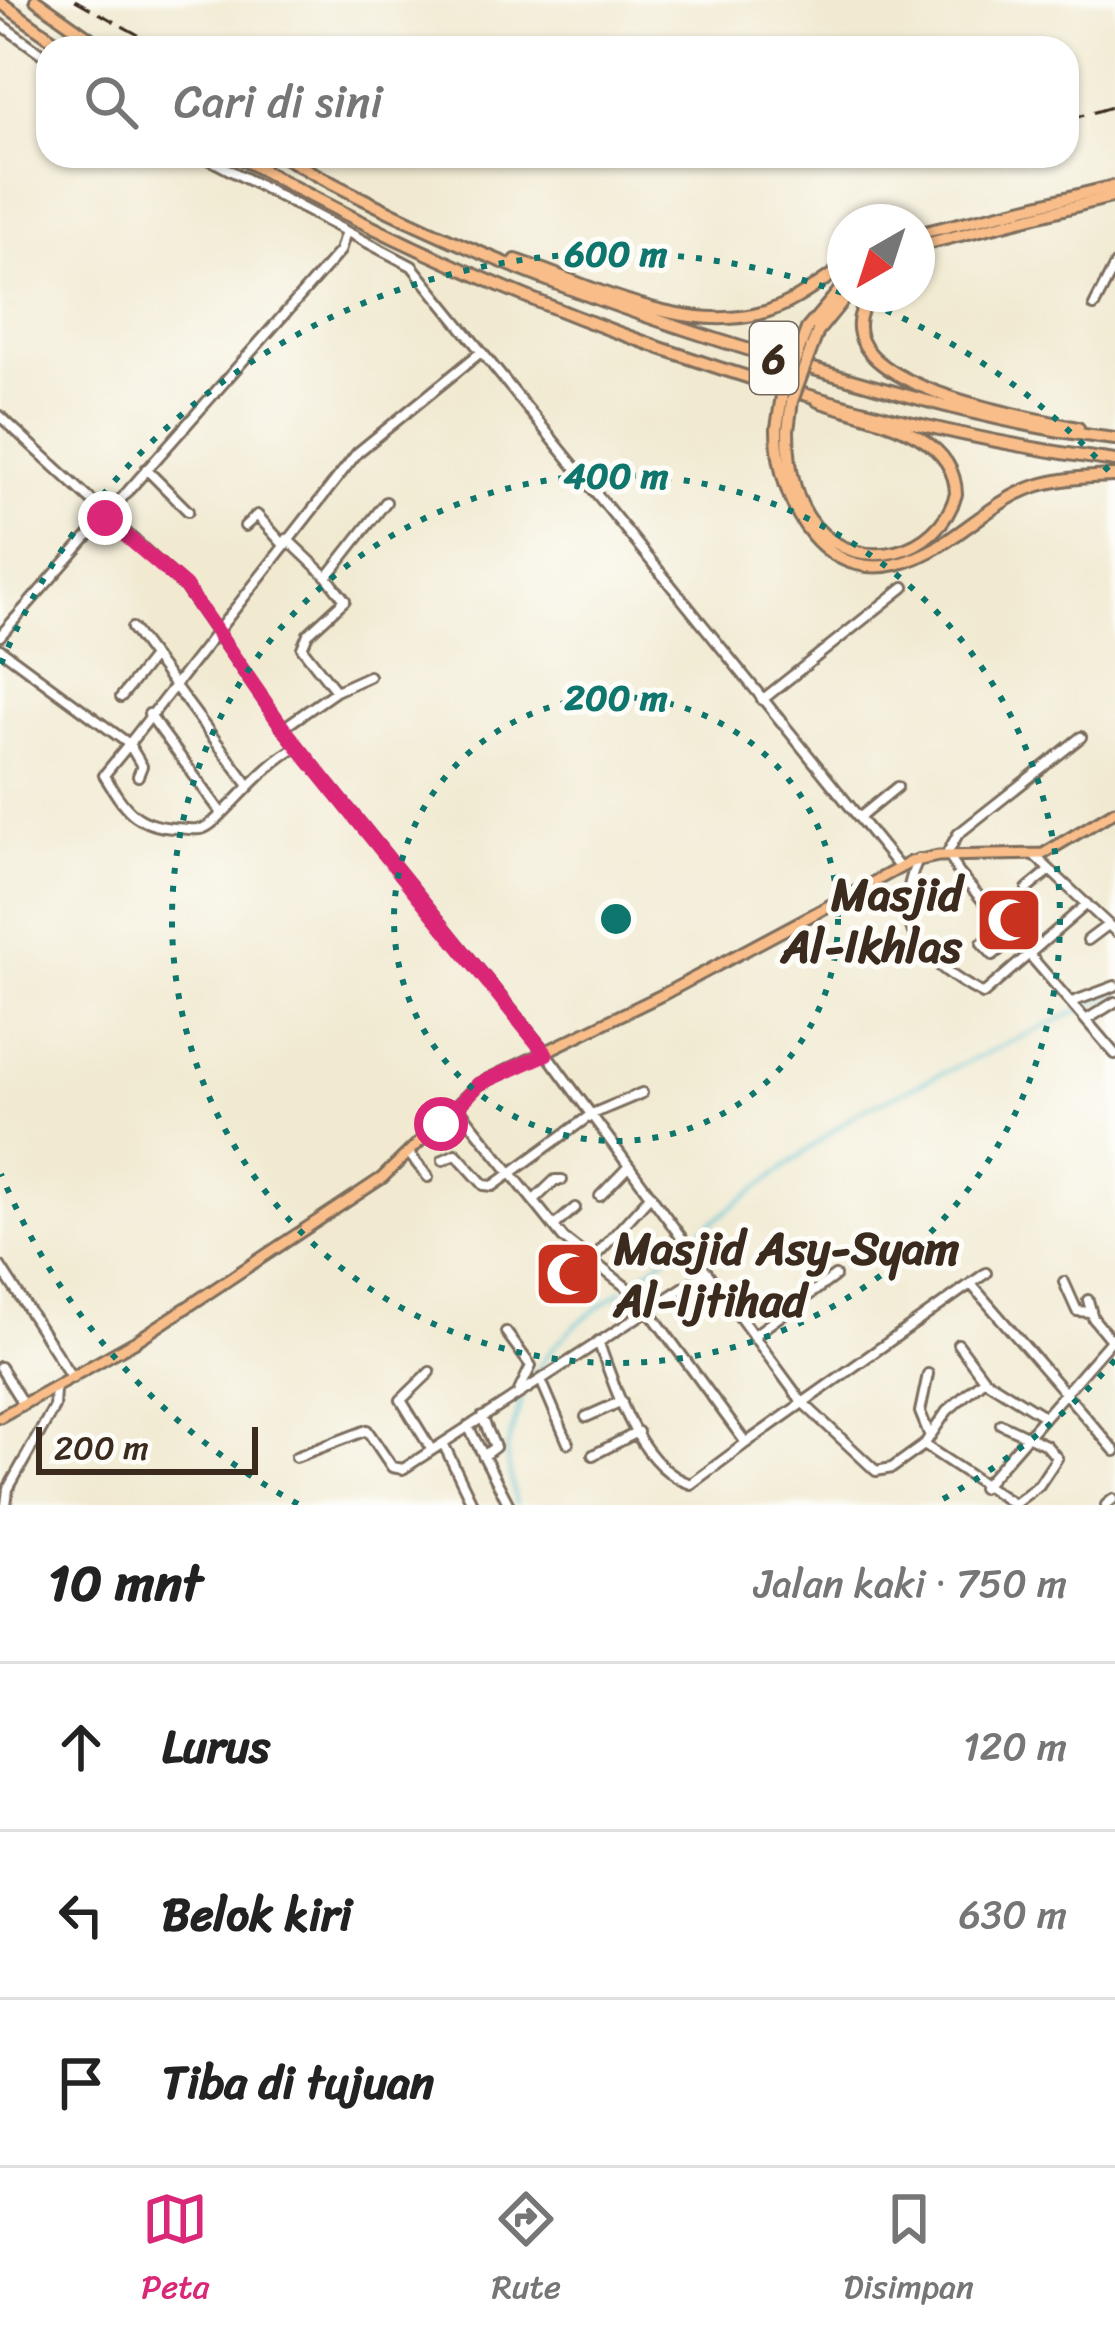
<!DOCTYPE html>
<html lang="id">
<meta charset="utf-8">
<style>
:root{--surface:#fff;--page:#f2f2f2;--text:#222;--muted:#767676;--line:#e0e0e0;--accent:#db2777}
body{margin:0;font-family:Sriracha,sans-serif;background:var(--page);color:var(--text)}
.compass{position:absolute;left:827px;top:204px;width:108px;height:108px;border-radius:50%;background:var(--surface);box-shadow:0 3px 9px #0004;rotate:219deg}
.scale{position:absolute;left:36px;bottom:30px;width:222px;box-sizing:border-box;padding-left:12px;border:6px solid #3b2a1e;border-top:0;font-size:33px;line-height:42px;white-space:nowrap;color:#3b2a1e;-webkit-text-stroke:9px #fdfcf7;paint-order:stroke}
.stop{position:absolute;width:36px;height:36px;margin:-27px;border:9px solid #db2777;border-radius:50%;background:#fff}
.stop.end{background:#db2777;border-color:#fff;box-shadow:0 3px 12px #0008}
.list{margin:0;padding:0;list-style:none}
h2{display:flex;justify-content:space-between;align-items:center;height:156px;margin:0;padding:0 48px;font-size:51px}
h2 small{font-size:39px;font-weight:400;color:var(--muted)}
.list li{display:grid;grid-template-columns:78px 1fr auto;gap:36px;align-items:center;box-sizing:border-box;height:168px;padding:0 48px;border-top:3px solid var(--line)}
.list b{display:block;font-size:45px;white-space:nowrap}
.list em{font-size:39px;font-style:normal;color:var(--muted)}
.icon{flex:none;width:66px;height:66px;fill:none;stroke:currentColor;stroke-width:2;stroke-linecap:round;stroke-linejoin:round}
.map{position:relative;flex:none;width:1115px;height:1505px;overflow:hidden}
.search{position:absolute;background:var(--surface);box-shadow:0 3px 9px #0004;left:36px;right:36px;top:36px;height:132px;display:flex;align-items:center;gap:30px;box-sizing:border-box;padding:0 42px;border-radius:36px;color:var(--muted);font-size:45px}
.sheet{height:660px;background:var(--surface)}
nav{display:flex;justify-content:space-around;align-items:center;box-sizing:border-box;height:168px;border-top:3px solid var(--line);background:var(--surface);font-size:33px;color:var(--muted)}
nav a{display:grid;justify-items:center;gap:6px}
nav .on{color:var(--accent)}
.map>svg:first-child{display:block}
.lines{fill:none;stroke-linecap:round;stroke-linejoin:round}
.stream{stroke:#57c1d3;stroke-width:3}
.minor-casing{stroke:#7b6d5d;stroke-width:14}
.major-casing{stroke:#7b6d5d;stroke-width:15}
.highway-casing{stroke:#7b6d5d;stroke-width:16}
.minor{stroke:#fff;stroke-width:8}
.major{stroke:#f8bd89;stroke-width:9}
.highway{stroke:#f8bd89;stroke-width:10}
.rail{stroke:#3b2a1e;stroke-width:3;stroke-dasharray:18 9;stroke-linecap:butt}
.highway-bridge-casing{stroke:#7b6d5d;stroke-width:16;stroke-linecap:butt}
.highway-bridge{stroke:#f8bd89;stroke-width:10}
.route{stroke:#db2777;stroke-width:15}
.ring{fill:none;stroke:#0f766e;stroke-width:6;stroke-dasharray:6 12}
.labels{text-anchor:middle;stroke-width:10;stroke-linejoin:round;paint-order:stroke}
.shield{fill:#fdfcf7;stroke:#75695f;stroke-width:3}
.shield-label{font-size:42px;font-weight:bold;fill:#3b2a1e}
.poi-label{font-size:45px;font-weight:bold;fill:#3b2a1e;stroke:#fdfcf7;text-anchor:end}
.centre{fill:#0f766e;stroke:#fdfcf7;stroke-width:6}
.ring-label{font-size:36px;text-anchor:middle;font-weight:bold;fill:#0f766e;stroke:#fdfcf7;stroke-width:10;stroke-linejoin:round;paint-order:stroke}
</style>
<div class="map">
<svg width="1115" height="1505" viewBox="0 0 1115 1505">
<rect width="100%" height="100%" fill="#fdfcf7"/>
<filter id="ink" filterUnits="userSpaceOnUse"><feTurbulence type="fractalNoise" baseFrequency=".00833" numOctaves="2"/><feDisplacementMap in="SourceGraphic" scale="24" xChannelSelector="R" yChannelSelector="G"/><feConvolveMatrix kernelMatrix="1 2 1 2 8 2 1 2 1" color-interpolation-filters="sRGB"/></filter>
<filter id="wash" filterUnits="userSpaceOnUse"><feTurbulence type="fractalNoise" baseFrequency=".004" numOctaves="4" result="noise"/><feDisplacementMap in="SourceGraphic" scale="48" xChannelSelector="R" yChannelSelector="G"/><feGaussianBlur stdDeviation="2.7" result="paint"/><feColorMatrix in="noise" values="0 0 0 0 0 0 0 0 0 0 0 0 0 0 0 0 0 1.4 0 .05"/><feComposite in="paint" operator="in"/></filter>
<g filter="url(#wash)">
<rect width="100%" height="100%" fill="#f1ead1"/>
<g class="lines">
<!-- stream -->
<path class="stream" d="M630 1284 858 1112 1115 994
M530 1383C551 1340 584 1317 623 1290
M516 1505 506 1452 522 1397"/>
</g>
</g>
<g filter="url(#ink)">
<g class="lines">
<!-- minor casing -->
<g class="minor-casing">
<path id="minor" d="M0 24 48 58
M203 156 412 266 899 867
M1094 306 1115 265
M0 416 185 587 283 728 546 1053 802 1402 876 1471 892 1468 924 1445 1015 1505
M146 469 188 511
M245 526 257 515 283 544
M287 539 327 577 386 502
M327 577 345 600 308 634 302 648 336 691 369 676
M132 628 247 783
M0 636 340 251 345 234
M0 649 129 744 142 766 138 776
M121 697 153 657
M762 700 904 587
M149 714 220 811
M283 728 336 691
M1081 737 958 834 948 852 958 872 1115 1054
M129 744 357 453 481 352
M127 747 104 775C124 808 135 826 175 828 184 828 197 831 204 828 222 821 263 763 298 747
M859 818 897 787
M1035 856 1115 931
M918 859C888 927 924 963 983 994L1087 904
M1027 889 1050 870
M997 916 1017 898
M1088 940 1108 925
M982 943 993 955 1015 937
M1072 1002 1115 986
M1086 1020 1115 1002
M457 1106 564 1239 639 1297 746 1443 986 1273
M410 1155 428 1177
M443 1160 456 1154 484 1185 493 1186 592 1114 642 1093
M600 1196 629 1166
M534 1200 555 1180H562
M554 1226 575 1208
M591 1261 651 1195
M0 1266 72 1378
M1064 1282 1077 1311 1090 1312
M971 1284 1115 1451
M1088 1300 1093 1318 1111 1340
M506 1332 531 1366 519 1391
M753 1336 835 1276
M598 1341C615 1387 638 1467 691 1484L746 1443
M958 1344 984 1379 1042 1415
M0 1367 23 1404
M430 1372 401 1400 431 1449
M928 1374 920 1412 929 1434
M541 1380 568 1443
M482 1417 495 1447 483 1456
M586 1417 622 1401
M1001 1424 1046 1445 1057 1458 1039 1485 1014 1504
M468 1426 509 1505
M443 1443 473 1505
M924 1445 947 1411 984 1379
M593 1455 638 1432
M296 1457 367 1430 392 1467 403 1469 707 1272
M982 1488 1115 1336
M6 1505 8 1489 54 1407 55 1389
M1106 1505 1113 1499"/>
</g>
<!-- major casing -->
<g class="major-casing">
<path id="major" d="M0 1417 136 1341 382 1178 479 1084 664 994 911 862 938 856 1043 854 1115 811"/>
</g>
<!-- highway casing -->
<g class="highway-casing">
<path id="highway" d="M36 0 104 48
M0 2 65 48
M237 156C499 304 816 420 1115 461
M282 156C455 253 641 320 831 374 924 401 1019 428 1115 439
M917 234 1115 186
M917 246 1115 196
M516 260C590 285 686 336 765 312 795 303 820 282 845 266
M871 294C805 383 1027 416 1078 428
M807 329 845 284
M818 331 848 294
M777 428C776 503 826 595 915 558 958 541 989 503 1033 487 1060 478 1087 477 1115 476
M788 430C788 463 793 501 816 527 860 576 939 555 956 494 955 430 866 418 818 401"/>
</g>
<!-- minor -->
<use href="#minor" class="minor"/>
<!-- major -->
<use href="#major" class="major"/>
<!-- highway -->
<use href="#highway" class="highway"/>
<!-- rail -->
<path class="rail" d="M75 0 162 48
M1067 120 1115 106
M522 156 631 165 813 156"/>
<!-- highway-bridge casing -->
<g class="highway-bridge-casing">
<path id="highway-bridge" d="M777 428 782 395 807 329
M788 430 792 401 818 331"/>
</g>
<!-- highway-bridge -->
<use href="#highway-bridge" class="highway-bridge"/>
</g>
</g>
<g class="lines" filter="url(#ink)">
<!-- route -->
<path class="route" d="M105 518 185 586 283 728 546 1054 479 1084 441 1124"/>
</g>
<!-- distance rings -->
<g class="ring">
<circle cx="616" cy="919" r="222"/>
<circle cx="616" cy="919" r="444"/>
<path d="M1115 1360A666 666 0 0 1 934 1504M298 1504A666 666 0 0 1 1 1174M1 664A666 666 0 0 1 1115 478"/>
</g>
<!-- icons -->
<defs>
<g id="mosque-square" transform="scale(3.45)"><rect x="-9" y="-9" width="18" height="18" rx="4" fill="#c8321e" stroke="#fdfcf7"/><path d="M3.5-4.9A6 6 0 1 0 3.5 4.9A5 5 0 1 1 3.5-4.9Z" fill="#fff"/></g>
</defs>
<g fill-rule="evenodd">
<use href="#mosque-square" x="1009" y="920"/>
<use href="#mosque-square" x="568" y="1274"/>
</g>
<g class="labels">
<!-- shield labels -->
<rect class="shield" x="750" y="322" width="48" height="72" rx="9"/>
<g class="shield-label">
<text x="774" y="373">6</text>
</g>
<!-- poi labels -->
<g class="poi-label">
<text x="962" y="910">Masjid<tspan x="962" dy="52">Al-Ikhlas</tspan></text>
<text x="614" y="1264" text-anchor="start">Masjid Asy-Syam<tspan x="614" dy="52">Al-Ijtihad</tspan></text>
</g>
</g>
<circle cx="616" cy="919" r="18" class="centre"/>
<g class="ring-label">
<text x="616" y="266">600 m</text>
<text x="616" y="488">400 m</text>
<text x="616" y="710">200 m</text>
</g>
</svg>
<svg class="compass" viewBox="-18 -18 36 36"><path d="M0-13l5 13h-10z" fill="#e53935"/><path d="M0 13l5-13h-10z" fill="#767676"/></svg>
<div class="scale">200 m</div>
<div class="stop" style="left:441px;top:1124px"></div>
<div class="stop end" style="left:105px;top:518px"></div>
<div class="search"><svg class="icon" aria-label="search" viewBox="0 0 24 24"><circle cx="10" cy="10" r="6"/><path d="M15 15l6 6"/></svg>Cari di sini</div>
</div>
<section class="sheet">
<h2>10 mnt<small>Jalan kaki · 750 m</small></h2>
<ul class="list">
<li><svg class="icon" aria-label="ahead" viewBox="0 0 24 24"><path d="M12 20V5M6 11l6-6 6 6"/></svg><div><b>Lurus</b></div><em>120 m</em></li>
<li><svg class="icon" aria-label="left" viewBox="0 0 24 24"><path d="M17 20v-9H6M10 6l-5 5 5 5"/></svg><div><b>Belok kiri</b></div><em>630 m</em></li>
<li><svg class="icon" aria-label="arrive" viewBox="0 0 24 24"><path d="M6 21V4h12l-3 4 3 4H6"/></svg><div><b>Tiba di tujuan</b></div></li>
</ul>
</section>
<nav>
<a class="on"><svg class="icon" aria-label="map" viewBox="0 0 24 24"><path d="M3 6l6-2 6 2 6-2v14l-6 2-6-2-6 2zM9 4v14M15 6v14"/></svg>Peta</a>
<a><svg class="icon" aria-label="directions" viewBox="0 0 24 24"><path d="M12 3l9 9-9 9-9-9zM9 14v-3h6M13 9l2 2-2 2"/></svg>Rute</a>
<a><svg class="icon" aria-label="saved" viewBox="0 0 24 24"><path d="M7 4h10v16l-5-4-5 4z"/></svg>Disimpan</a>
</nav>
